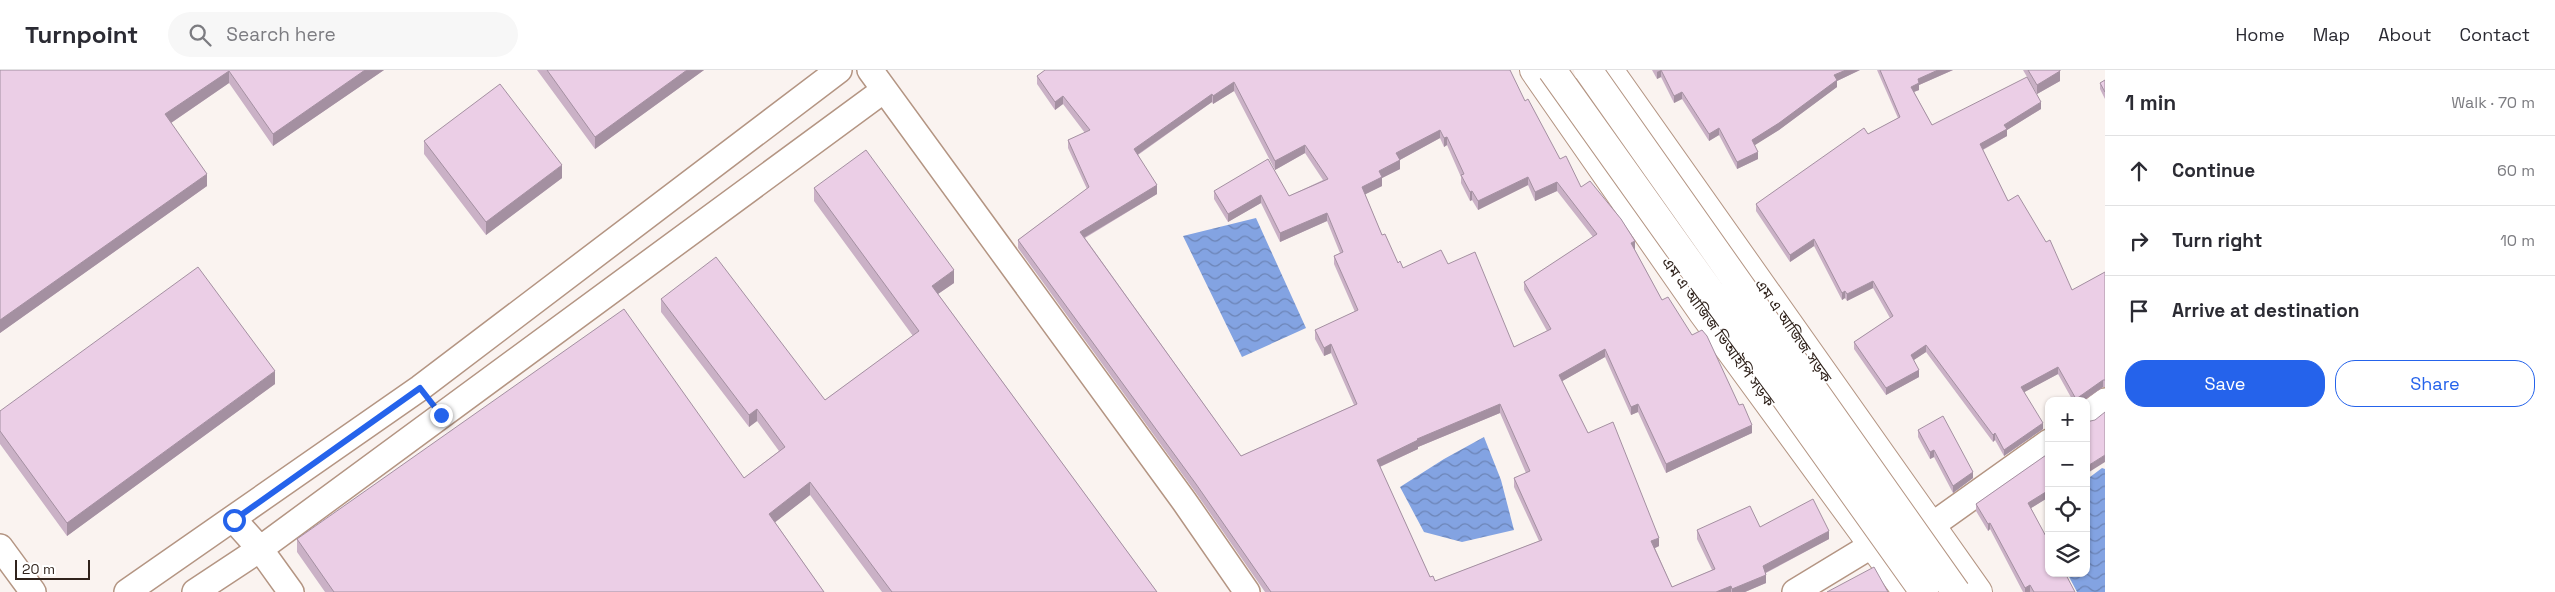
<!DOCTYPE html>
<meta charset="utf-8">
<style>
:root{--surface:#fff;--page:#f7f7f7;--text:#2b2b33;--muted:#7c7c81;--line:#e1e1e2;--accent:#2563eb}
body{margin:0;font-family:"Space Grotesk","Noto Sans Bengali",sans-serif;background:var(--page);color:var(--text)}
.controls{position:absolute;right:15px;bottom:15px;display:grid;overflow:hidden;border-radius:10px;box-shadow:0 1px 4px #0004}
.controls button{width:45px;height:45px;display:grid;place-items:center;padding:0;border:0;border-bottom:1px solid var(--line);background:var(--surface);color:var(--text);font:25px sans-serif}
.scale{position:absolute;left:15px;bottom:12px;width:75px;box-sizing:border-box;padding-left:5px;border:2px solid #30231c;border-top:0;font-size:14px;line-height:18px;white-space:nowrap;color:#30231c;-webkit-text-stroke:4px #fff;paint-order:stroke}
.stop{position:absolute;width:15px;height:15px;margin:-11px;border:4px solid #2563eb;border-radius:50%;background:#fff}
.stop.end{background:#2563eb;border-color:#fff;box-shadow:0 1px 5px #0008}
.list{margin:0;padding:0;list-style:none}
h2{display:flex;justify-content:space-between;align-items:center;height:65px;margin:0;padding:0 20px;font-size:21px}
h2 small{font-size:16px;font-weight:400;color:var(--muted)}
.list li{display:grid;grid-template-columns:32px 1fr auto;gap:15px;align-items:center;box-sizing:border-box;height:70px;padding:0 20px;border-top:1px solid var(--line)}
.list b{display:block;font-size:19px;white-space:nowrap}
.list em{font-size:16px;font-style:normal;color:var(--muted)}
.actions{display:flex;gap:10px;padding:15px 20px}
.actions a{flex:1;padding:11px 0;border:1px solid var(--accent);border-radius:20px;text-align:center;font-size:18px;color:var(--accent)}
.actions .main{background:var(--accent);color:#fff}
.icon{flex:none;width:28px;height:28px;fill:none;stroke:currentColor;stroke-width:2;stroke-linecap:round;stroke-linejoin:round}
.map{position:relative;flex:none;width:2105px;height:522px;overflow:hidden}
header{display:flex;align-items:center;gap:30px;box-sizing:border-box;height:70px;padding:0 25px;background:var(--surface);border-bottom:1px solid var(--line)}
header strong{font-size:24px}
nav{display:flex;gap:28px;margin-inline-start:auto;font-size:18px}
.search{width:350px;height:45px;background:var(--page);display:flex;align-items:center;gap:12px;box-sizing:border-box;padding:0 18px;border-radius:28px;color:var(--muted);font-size:19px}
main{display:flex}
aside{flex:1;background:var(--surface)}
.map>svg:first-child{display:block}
.water{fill:url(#water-waves)}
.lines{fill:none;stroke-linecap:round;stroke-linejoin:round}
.minor-casing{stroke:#b49583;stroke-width:28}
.primary-casing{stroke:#b49583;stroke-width:30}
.minor{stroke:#fff;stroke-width:25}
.primary{stroke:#fff;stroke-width:28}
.trunk-bridge-casing{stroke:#b49583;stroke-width:30;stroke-linecap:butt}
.trunk-bridge{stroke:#fff;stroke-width:28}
.wall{fill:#cab1c6;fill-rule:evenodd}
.shaded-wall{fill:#a490a1}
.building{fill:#ebcee6;stroke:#a490a1;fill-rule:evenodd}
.route{stroke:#2563eb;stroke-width:6}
.labels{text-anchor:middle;stroke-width:4;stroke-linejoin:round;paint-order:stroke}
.street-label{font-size:15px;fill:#30231c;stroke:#fff}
</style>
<header>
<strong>Turnpoint</strong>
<div class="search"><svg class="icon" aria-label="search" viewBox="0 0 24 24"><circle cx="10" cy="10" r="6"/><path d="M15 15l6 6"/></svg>Search here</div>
<nav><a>Home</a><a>Map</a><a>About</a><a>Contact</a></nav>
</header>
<main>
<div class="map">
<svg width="2105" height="522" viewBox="0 0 2105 522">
<defs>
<pattern id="water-waves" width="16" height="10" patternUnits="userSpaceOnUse" patternTransform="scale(1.25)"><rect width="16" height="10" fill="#83a3e2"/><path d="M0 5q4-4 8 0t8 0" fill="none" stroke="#6c84b6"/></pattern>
</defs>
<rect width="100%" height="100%" fill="#faf3f0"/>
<!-- water -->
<path class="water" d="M1256 148 1306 258 1242 287 1183 166Z
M1484 367 1501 410 1514 460 1462 472 1424 462 1400 417 1444 389Z
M2102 398 2105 399V522H2077L2067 503H2086V410Z"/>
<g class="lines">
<!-- minor casing -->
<g class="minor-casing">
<path id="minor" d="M870 0 1184 431 1247 522
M2086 345 2105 331
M234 450 260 479 291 522
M0 477 33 522
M127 522 420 318 839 0
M195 522 260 479 884 20
M1795 522 1874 474 1931 456 2049 372"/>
</g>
<!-- primary casing -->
<g class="primary-casing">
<path id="primary" d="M1534 0 1703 243 1907 522
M1609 0 1978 522"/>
</g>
<!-- minor -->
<use href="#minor" class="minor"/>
<!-- primary -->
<use href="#primary" class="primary"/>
<!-- trunk-bridge casing -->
<g class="trunk-bridge-casing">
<path id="trunk-bridge" d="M1552 0 1924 522
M1588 0 1956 522"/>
</g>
<!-- trunk-bridge -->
<use href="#trunk-bridge" class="trunk-bridge"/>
</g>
<!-- wall -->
<path class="wall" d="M0 0H384L273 76 229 13 171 53 207 116 0 263Z
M537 0H704L595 79Z
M1045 0 1525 31 1560 89 1581 117 1635 179V180L1662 230 1752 363 1666 403 1638 342 1631 345 1605 287 1562 311 1588 363 1659 476 1655 478 1672 517 1712 500 1697 469V460L1760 457 1829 469 1766 503V513L1745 522H1265L1196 423 1018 178V170L1087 119 1068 78V70L1085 63 1063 34 1055 40 1037 14V6ZM1234 21 1275 100 1305 83 1323 110 1289 126 1214 121V129L1228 152 1261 133 1280 172 1327 151 1340 183 1334 186V194L1355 242 1315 260V269L1324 286 1331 283 1354 335 1241 386 1085 168 1157 124 1138 85 1212 32 1213 34ZM1440 68 1444 77 1447 75 1461 107V113L1470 131 1472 130 1478 140 1528 115 1535 131 1557 121 1593 167 1524 212V220L1547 261 1514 277 1448 194 1403 198 1398 193 1382 165 1365 124 1382 116V108L1400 99V90ZM1500 343 1526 403 1514 408V417L1539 471 1435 511 1430 507 1380 397 1418 379V377Z
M1652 0H1860L1837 11V17L1779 60 1754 75 1758 89 1737 99 1719 65 1709 71 1682 29 1674 33 1661 7 1657 9Z
M1877 0H1953L1919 15V20L1914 22 1932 55 2041 39 2007 60V66L1983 80 2008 131 2072 220 2105 202V317H2103L2083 331H2073L2058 304 2024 322 2043 359 2004 386 1995 370 1993 372 1926 282 1913 290 1919 307 1886 325 1854 279V272L1890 248 1873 218 1847 231 1845 228 1842 230 1814 176 1790 192 1756 141V134L1868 64 1898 48Z
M2023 0H2060V11L2037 24Z
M2105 10V29L2100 19V13Z
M424 71 562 108 486 165 424 84Z
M814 118 954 213 938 224 1157 522H882L810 425 775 452 824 522H325L297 482V469L744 408 779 381 757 351 749 357 661 242V229L825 330 913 266 814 131Z
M275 314 67 466 0 374V341Z
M1918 360 1973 408 1953 423 1934 387 1930 389 1918 367Z
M2049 383V427L2031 438 2075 522H2023L1990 459 1988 461 1976 441V434Z"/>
<!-- shaded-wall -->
<path class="shaded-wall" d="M365 0H384L273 76V64Z
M687 0H704L595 79V67Z
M1661 0V7L1657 9V2Z
M1846 0H1860L1837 11V17L1779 60 1752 77V70L1834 5Z
M1938 0H1953L1919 15V20L1911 23V17L1918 9Z
M229 1V13L165 57V44Z
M2060 1V11L2037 24V15Z
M1234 12V21L1213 34V26Z
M1682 22V29L1674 33V26Z
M1212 24V32L1134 87V79Z
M1063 26V34L1055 40V32Z
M2041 32V39L2007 60V66L1980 81V74L2004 55Z
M1719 58V65L1709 71V64Z
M1440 60V68L1396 92V83Z
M1447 67V75L1444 77V68Z
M1305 75V83L1275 100V91Z
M1758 82V89L1737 99V92Z
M1400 90V99L1382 108V116L1362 126V117L1379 101Z
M562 95V108L486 165V152Z
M207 104V116L0 263V250Z
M1528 107V115L1478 140V131Z
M1557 112V121L1535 131V122Z
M1157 115V124L1080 170V162Z
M1472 121V130L1470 131V122Z
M1261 125V133L1228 152V144Z
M1327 143V151L1280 172V163Z
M1814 169V176L1790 192V185Z
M1635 171V179L1631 182V173Z
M954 200V213L932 228V216Z
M1873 211V218L1847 231V224Z
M1845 221V228L1842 230V223Z
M1331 274V283L1324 286V278Z
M1926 275V282L1911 292V285Z
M1605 279V287L1559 313V305Z
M2058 297V304L2021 324V317Z
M1919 300V307L1886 325V318Z
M275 301V314L67 466V453Z
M2103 310V317L2083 331H2076V329Z
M1500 334V343L1418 377V379L1377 398V390L1417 369Z
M1638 334V342L1631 345V337Z
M757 339V351L749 357V345Z
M2043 353V359L2004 386V380Z
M1752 355V363L1666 403V394Z
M1995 363V370L1993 372V365Z
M1934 380V387L1930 389V382Z
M2105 385V392L2086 404V397Z
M1973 402V408L1953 423V416Z
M810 412V425L769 457V444Z
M2049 420V427L2028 440V433Z
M1990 453V459L1988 461V454Z
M1829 461V469L1763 504V496Z
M1659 468V476L1651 480V471Z
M1766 505V513L1745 522H1732V519Z
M2030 515V522H2025V518Z
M1731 516V522H1716Z"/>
<!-- building -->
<path class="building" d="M0 0H365L273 64 229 1 165 44 207 104 0 250Z
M547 0H687L595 67Z
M1045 0H1510L1525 31 1528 29 1560 89 1566 86 1581 117 1590 111 1621 149 1635 171 1631 173 1662 230 1668 227 1692 265 1702 260 1707 266 1739 335 1743 334 1752 355 1666 394 1638 334 1631 337 1605 279 1559 305 1588 363 1613 352 1659 468 1651 471 1672 517 1715 499 1697 460 1750 436 1760 457 1813 429 1829 461 1763 496 1766 505 1732 519 1731 516 1716 522H1271L1196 414 1018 170 1089 117 1068 70 1090 60 1063 26 1055 32 1037 6ZM1234 12 1275 91 1305 75 1328 109 1289 126 1268 89 1214 121 1228 144 1261 125 1280 163 1327 143 1343 182 1334 186 1358 240 1315 260 1324 278 1331 274 1357 334 1241 386 1080 162 1157 115 1134 79 1212 24 1213 26ZM1440 60 1444 68 1447 67 1464 104 1461 105 1470 122 1472 121 1478 131 1528 107 1535 122 1557 112 1597 164 1524 212 1551 259 1514 277 1475 182 1448 194 1441 180 1403 198 1400 191 1398 193 1385 164 1382 165 1362 117 1382 107 1379 101 1400 90 1396 83ZM1500 334 1530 401 1514 408 1542 470 1435 511 1433 506 1430 507 1377 390 1418 370 1417 369Z
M1661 0H1846L1834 5 1837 10 1779 53 1752 70 1758 82 1737 92 1719 58 1709 64 1682 22 1674 26Z
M1880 0H1938L1918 9 1919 13 1911 17 1932 55 2027 7 2041 32 2004 55 2007 59 1980 74 2008 131 2018 125 2046 172 2050 170 2072 220 2105 202V310H2103L2076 329 2058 297 2021 317 2043 353 2004 380 1995 363 1993 365 1926 275 1911 285 1919 300 1886 318 1854 272 1893 246 1873 211 1847 224 1845 221 1842 223 1814 169 1790 185 1756 134 1864 58 1868 64 1900 47Z
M2028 0H2060V1L2037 15Z
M2105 10V22L2100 13Z
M500 14 562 95 486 152 424 71Z
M866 80 954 200 932 216 1157 522H892L810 412 769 444 824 522H334L297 469 624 239 744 408 785 377 757 339 749 345 661 229 716 187 825 330 919 261 814 118Z
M198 197 275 301 67 453 0 361V341Z
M2105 342V385L2086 397V356L2088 355 2086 352 2095 350Z
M1943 346 1973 402 1953 416 1934 380 1930 382 1918 360Z
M2049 383V420L2028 433 2049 472V503H2065L2075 522H2034L2030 515 2025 518 1990 453 1988 454 1976 434Z
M1874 497 1888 522H1827Z"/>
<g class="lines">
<!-- route -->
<path class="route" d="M234 450 420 318 441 345"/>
</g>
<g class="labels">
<!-- street labels -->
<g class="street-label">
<text transform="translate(1793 261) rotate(55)" y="5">এম এ আজিজ সড়ক</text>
<text transform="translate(1718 262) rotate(54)" y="5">এম এ আজিজ ভিআইপি সড়ক</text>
</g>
</g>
</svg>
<div class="controls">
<button>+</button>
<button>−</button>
<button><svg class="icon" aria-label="locate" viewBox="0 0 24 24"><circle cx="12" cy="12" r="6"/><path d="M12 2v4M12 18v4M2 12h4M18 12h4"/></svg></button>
<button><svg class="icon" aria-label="layers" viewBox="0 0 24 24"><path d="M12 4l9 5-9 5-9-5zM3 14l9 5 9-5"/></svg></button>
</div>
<div class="scale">20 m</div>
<div class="stop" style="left:234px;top:450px"></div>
<div class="stop end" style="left:441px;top:345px"></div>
</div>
<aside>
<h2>1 min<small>Walk · 70 m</small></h2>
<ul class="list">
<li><svg class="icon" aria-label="ahead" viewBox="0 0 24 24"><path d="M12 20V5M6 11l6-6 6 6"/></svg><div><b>Continue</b></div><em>60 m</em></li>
<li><svg class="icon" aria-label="right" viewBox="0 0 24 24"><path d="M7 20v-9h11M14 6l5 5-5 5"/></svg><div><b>Turn right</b></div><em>10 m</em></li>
<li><svg class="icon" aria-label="arrive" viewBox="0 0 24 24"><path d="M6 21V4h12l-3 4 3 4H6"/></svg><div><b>Arrive at destination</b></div></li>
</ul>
<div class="actions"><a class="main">Save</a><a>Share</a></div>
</aside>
</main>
